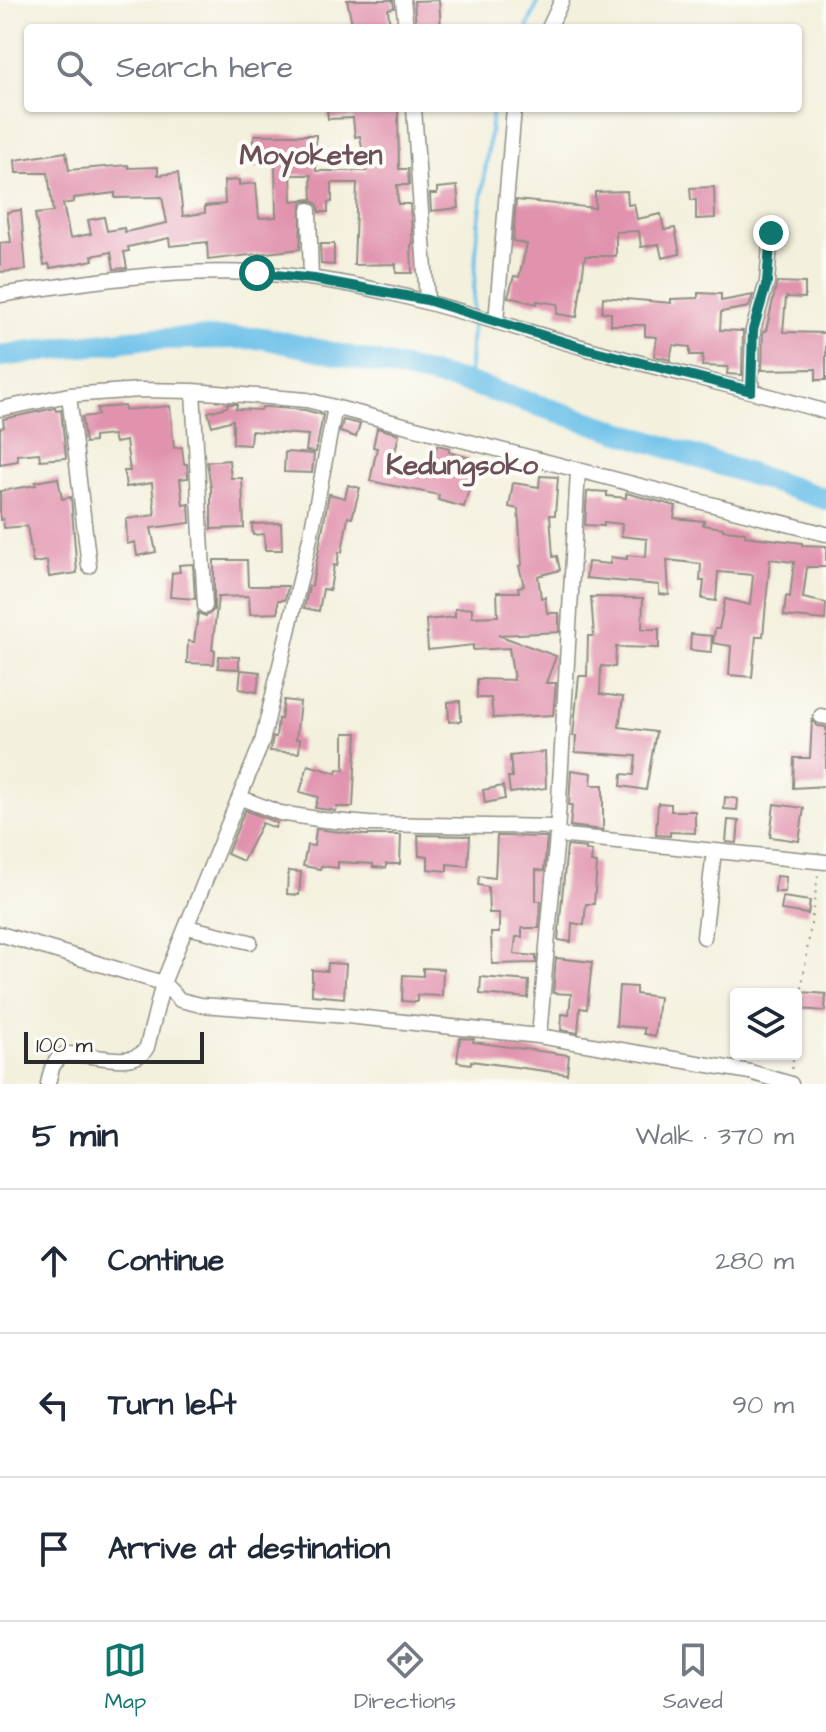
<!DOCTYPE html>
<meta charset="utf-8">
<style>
:root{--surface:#fff;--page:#f2f2f3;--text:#1f2937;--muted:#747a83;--line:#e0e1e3;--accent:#0f766e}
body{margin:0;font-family:"Architects Daughter",sans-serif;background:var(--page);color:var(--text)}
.controls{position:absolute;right:24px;bottom:24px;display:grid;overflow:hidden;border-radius:8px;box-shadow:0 2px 6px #0004}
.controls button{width:72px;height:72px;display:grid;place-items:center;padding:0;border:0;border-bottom:2px solid var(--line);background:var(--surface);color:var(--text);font:40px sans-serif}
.scale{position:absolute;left:24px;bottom:20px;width:180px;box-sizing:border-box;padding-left:8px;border:4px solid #2b2b2b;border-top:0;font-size:22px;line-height:28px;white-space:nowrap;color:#2b2b2b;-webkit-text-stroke:6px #fdfcf7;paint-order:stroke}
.stop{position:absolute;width:24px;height:24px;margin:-18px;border:6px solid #0f766e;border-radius:50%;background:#fff}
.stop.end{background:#0f766e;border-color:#fff;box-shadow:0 2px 8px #0008}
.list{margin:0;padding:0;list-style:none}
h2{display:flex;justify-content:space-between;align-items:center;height:104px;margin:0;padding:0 32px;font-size:34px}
h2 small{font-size:26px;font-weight:400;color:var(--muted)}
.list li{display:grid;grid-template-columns:52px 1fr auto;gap:24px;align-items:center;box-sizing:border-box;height:144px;padding:0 32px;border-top:2px solid var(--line)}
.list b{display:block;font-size:30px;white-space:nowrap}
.list em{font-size:26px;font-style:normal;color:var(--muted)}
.icon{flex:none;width:44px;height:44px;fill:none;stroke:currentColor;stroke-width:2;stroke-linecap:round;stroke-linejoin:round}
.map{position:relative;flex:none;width:826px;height:1084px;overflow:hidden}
.search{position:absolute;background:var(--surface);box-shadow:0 2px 6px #0004;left:24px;right:24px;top:24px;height:88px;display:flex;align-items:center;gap:20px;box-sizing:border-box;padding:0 28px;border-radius:8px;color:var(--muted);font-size:30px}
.sheet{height:536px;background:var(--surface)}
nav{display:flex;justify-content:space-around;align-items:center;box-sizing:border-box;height:112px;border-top:2px solid var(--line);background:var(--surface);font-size:22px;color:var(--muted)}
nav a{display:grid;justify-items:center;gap:4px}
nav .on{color:var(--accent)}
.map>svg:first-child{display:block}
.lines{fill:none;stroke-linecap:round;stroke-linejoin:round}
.stream{stroke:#6dc1e9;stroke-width:4}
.river{stroke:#6dc1e9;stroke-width:22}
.building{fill:#e193ae;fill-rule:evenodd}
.minor-casing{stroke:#8f8e84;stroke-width:17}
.path{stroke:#8f8e84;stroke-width:2;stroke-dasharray:2 6;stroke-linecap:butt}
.minor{stroke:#fff;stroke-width:14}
.route{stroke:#0f766e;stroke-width:10}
.labels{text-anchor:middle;stroke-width:8;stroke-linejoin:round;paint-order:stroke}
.quarter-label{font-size:28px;font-weight:bold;fill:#6b4f59;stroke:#fdfcf7}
</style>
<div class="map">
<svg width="826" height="1084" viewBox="0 0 826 1084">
<rect width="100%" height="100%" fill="#fdfcf7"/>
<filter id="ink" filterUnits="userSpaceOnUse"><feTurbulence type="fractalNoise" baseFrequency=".0125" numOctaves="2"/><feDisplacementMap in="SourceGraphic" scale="16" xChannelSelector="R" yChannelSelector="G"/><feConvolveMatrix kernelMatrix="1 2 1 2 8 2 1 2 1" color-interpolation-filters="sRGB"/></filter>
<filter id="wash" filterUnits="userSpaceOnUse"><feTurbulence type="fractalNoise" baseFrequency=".006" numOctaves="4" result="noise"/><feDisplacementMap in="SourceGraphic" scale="32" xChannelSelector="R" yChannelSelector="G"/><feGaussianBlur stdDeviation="1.8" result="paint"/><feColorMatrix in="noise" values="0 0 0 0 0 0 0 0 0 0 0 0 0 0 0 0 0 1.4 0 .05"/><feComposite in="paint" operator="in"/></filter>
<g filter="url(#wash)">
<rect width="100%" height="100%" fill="#f3f0dd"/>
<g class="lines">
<!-- stream -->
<path class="stream" d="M527 28 539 0
M469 383 477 235 493 108"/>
<!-- river -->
<path class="river" d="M0 356 140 339 263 338 469 383 826 499"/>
</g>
<g id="blocks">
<!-- building -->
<path class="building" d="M347 0H393L394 8 388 9 390 28H353Z
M439 0 441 28H416L414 1Z
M327 108H398L399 169H408L409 185H397L398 204H410L413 245H411L412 273H396V264L354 265 357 183H332V202H328V212H319L318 205 313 201H304L301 205 300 249 208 260 207 242 170 246 169 238 128 247 129 251 124 252 127 268 114 269 111 252 92 256 93 260 74 264 50 268 49 264 44 265 35 214 53 212 48 173H16L15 160 66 152 69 170 128 165 129 168 158 167V175L178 173 183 216 205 213V206L225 204 224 181 239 180V185L256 183 259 218 276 217 275 162 254 163V135H316V171H366L360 136 355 137 353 118 328 119ZM291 175H311L312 199 292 201ZM115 193V198L162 197 167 223 125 232 124 228 107 231 104 217 88 220 91 234 70 238 63 204 74 202V198Z
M457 186 459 208 431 211 430 194H437V188Z
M714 187 715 218 696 219V200H691L690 188Z
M627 191 628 205 634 204 637 219 661 214 664 230 675 228 680 254 662 258 659 244 641 247 639 231 616 232V256H585L577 317 557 314 558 304 537 301V304L508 297 514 276 519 277 527 244 513 241 516 200 595 208V192Z
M21 210 26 270 0 272V243L11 242 7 212Z
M320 244H334V265L321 264Z
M777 282 805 283V298L786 297 783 332 826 333V380H816V369L762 370 763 332 766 331Z
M698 293 721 294V301L753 295 749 307 721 312 720 330 743 331 742 375 727 374 728 367 702 366 703 355H690V347L673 345 670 360 654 356 657 337 645 336V325H611V313L602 312 603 297 671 303V299L698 298Z
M227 404H237L236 409 261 410 262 407H266L305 410 323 415 316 452 306 451 308 435 251 431 250 445 233 444V420L212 426 208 412 227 407Z
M124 406 125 410 170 406 174 448 182 447 184 464H187L188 478 180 479 183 505 189 504 190 523 151 528 156 552 137 556 135 542 127 544 126 519 155 515 152 483 126 487 124 471H130L126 441 115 443 113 435 94 437V442L85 443 82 417 98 415 97 408Z
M55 408 56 411 61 410 66 458 40 460 39 453 17 455 18 461 0 464V428L4 427 3 419Z
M343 420 360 424 356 437 340 432Z
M377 428 399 434 392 466 431 474 437 445 450 448 449 452 470 458 469 463 476 464 464 507 438 500 439 495 370 481 377 448 373 447Z
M285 452 314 454 312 473 284 472Z
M229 460 231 478H242L244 528 211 529V488L207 462Z
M540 476 558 477 555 515H550L553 557 557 556 560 570 538 576 541 598 545 597 547 613H559V632L498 635 556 656 546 683H556L553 715 493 718 491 698H477V679L514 680 509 648 473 650V645L428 650 426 620 455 617V609L472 608V617L498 616 497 592H519L518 587 524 586 519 566 522 565 518 509 509 507 513 483 539 487Z
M58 478 62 499 71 497 77 573 49 577 47 561 33 563 27 526 4 528 3 519 0 520V491L36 485 35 482Z
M348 485 360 488 352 518 348 517 342 552H339L337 566 334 565 330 590 323 589 319 611 304 608 309 586H312L329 494 345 498Z
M593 491 607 492V496L626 498V493L676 506 674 518 704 521 703 525 723 528V530L745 532V536L802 543V545L826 546V567H807L803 598 826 603 825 620 784 616 786 596 790 597 794 562 770 559 763 636H756L752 677 729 675 731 646 713 643 715 629H719L725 599 750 605 753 575 718 572 716 601 702 599 704 581H700L701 564 667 560 669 595 659 594V585L586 578 588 562 610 564 611 557 627 559V555L646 557 647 539 621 536 622 524 604 522V526L585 525 587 492Z
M281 523 282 550H265L264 534 253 535 252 524Z
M214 560H247L248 586H288L285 600H278V613L250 614 249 596 218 597 212 650H215L214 664 187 663 188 641 194 642 198 613 206 616 214 610Z
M193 564 195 599 170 597 172 573 180 572 179 565Z
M591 597 643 598 642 629H659V648L616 647 615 667 601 666 600 694 623 697 619 727 656 732 646 790 621 786 622 774 634 775 636 756 575 752 576 736H573L579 676H587L588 636H594Z
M691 634 712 636 711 652 690 650Z
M219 656 239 657V669L218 668Z
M241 670 260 672 257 692 239 689Z
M284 700 300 702 296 739H300L299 753 270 751 273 737H276L278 719H281Z
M460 701 461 721 449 722 448 702Z
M812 720 818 726 826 727V786L793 788 794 758H810Z
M344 733H357L353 807H337L336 811 315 808 318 797 300 792 308 765 336 773 337 769 344 770Z
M545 752 546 788 510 793 508 777H512L510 756Z
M571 770 592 773 591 785H603V830L570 826 572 805H569Z
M503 786 505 799 485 803 483 790Z
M725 797 738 799 737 810 724 809Z
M658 803 671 804V811H695V833L670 832V836L656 835Z
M774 804 804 808 799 841 770 837Z
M245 810 277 823 275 828 262 823 243 861 227 854Z
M728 820 739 821 737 843 726 842Z
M316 829 365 835H401L400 864H386V868L373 867V864L338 862V868L321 866 320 869 303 866 307 845 314 846Z
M418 835 470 836 468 866 447 864V871L428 869V856H419Z
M497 836 547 837 544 871 536 870V901H541L539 928H522V937H516L514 954 536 956V963L492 964 491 933H499V913H489L488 887 478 885 479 876 495 878Z
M567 846 586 848V850L592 851 591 862 597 863 594 904H586L584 925 572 923 571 942 558 940Z
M288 871 301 872 299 895 287 894Z
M776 876 786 877 785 892H775Z
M783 897 810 901 808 914 781 910Z
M556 958 592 962 587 1009 580 1008 578 1033 561 1030 562 1014 569 1015 571 994 553 993Z
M328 963 346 964 344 998 312 995V970L327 971Z
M423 968 443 969 442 996 417 995V1002L402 1001 403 975 423 976Z
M481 977 529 981 528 998 480 994Z
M619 986 636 987V994L659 997 655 1036 644 1034V1028L616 1026Z
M802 992 826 994 825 1011 800 1009Z
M460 1038 474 1039 473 1042 569 1055 567 1074 471 1061V1064L457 1062Z"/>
</g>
</g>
<g filter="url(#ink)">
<use href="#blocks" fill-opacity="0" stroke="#8f8e84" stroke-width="2"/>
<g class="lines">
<!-- minor casing -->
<g class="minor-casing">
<path id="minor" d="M403 0 406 28
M549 28 562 0
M414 108 427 300
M309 210 311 278
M0 295C84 282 169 269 254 273 368 278 476 317 585 348 665 371 746 388 826 412
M496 322 514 108
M193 391 205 606
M751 391 753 330 767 282 771 233
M69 395 89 566
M0 409 69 395 140 390 193 391 307 400 826 534
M821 716 826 717
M241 798 280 813 324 820 369 824 556 827
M557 835 826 862
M187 927 250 942
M0 934 163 983 180 1000 201 1005 347 1016 539 1036 750 1072 791 1084
M704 937 714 851
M539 1036 557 835 578 471
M48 1084C51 1070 52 1061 65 1054 89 1052 135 1071 147 1047L163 983 262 742 311 534 335 407"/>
</g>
<!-- path -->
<path class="path" d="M796 1028 818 875
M792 1069 794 1054"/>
<!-- minor -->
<use href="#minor" class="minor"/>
</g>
</g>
<g class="lines" filter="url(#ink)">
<!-- route -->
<path class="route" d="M257 273 314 279 427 300 587 349 751 391 753 330 767 282 771 233"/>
</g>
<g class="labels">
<!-- quarter labels -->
<g class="quarter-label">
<text x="311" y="164">Moyoketen</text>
<text x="462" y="474">Kedungsoko</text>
</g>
</g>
</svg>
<div class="controls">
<button><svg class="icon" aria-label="layers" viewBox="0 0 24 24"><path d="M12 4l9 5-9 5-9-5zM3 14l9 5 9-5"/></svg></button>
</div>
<div class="scale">100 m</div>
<div class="stop" style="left:257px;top:273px"></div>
<div class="stop end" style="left:771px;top:233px"></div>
<div class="search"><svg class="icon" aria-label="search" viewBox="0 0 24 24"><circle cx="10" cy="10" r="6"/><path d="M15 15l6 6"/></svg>Search here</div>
</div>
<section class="sheet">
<h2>5 min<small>Walk · 370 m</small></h2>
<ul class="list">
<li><svg class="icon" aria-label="ahead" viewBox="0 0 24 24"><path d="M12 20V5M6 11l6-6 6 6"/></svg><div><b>Continue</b></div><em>280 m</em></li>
<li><svg class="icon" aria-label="left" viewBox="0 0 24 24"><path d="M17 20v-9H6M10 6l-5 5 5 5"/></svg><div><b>Turn left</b></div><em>90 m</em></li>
<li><svg class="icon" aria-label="arrive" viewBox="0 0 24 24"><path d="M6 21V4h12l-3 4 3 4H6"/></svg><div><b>Arrive at destination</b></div></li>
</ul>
</section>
<nav>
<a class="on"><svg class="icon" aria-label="map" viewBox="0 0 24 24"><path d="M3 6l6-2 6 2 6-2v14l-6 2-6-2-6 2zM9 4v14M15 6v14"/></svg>Map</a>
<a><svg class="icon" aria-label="directions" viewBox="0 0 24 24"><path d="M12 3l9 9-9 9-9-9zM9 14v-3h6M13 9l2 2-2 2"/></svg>Directions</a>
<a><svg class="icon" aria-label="saved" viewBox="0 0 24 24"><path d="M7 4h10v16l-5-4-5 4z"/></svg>Saved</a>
</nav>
